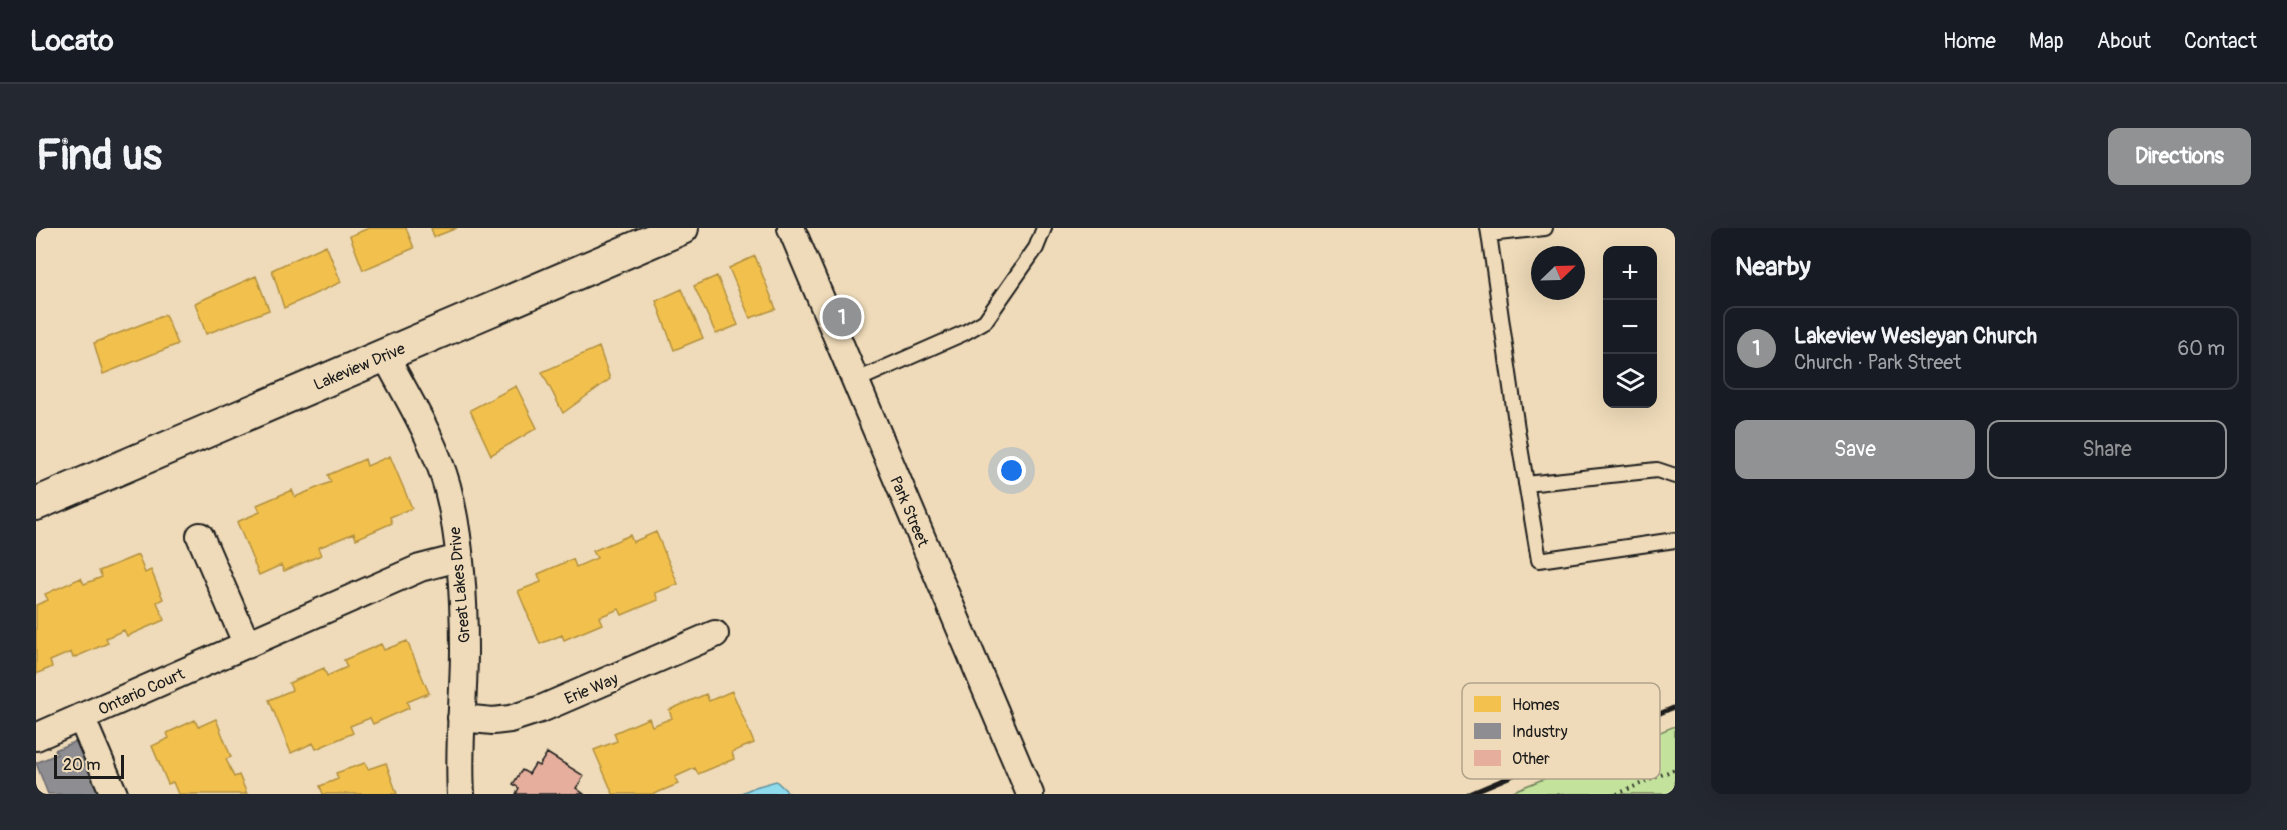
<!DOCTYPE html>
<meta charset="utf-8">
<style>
:root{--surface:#171b24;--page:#242831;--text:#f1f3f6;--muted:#9ea1a6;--line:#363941;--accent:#919294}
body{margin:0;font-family:Pangolin,sans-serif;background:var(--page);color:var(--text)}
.controls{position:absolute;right:18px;top:18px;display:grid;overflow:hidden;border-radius:12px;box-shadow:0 6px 24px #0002}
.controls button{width:54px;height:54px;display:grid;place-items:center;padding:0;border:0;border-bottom:2px solid var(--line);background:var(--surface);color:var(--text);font:30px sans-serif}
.compass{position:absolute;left:1495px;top:18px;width:54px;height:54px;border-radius:50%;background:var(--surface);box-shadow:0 6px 24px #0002;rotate:67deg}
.scale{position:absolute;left:18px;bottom:15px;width:70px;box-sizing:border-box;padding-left:6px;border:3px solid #1c1c1c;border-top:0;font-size:16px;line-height:21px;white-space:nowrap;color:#1c1c1c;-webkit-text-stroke:4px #efdbb9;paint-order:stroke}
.you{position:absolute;left:976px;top:243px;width:21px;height:21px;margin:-15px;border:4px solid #fff;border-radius:50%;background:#1a73e8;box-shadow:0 0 0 9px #1a73e833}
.badge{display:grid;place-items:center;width:39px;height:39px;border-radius:50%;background:var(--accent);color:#fff;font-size:20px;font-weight:700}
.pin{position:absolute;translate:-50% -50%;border:3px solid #fff;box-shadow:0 2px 6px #0006}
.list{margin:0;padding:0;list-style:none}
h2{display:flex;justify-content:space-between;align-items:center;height:78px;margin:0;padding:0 24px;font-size:26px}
h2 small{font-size:20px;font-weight:400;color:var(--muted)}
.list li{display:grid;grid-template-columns:39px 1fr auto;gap:18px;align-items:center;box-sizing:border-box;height:84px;margin:0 12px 12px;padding:0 12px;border:2px solid var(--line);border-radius:12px}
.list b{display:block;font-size:22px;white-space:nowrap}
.list p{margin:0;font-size:20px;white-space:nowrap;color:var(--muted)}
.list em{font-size:20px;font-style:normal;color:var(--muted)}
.actions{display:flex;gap:12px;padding:18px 24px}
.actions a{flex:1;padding:14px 0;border:2px solid var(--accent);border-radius:12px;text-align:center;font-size:21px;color:var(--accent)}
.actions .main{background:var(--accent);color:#fff}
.icon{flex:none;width:33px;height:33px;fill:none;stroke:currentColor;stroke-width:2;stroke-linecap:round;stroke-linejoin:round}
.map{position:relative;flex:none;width:1639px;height:566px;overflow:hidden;border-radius:12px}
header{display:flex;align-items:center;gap:36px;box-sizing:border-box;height:84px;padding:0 30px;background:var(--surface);border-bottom:2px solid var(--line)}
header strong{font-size:28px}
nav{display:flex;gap:33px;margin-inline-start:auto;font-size:21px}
.intro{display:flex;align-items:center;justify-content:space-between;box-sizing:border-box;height:144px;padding:0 36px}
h1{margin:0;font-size:42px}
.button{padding:15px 27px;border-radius:12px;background:var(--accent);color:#fff;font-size:21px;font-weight:700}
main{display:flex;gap:36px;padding:0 36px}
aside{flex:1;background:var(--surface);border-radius:12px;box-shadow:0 6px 24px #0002}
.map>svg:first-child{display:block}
.green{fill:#c3e39c;stroke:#70805c;stroke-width:1.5}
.water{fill:#8edbee;stroke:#608f9a;stroke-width:1.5}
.homes{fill:#f2c14e;stroke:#b2903f;stroke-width:1.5}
.industry{fill:#8d8d92;stroke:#6b6b6f;stroke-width:1.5}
.building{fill:#e6af9d;stroke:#1c1c1c;stroke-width:1.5}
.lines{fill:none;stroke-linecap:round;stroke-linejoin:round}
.service-casing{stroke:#1c1c1c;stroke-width:18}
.minor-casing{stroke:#1c1c1c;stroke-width:30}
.tertiary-casing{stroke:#1c1c1c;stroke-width:36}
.path{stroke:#1c1c1c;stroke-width:4;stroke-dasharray:1.5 4.5;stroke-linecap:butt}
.service{stroke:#efdbb9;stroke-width:14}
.minor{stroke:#efdbb9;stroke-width:26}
.tertiary{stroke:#efdbb9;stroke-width:32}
.rail{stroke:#1c1c1c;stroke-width:4.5}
.labels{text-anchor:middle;stroke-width:6;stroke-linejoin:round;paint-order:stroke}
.street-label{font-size:16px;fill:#1c1c1c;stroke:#efdbb9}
.key{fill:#efdbb9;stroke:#b0a28a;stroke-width:1.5}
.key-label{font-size:16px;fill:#1c1c1c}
</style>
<header>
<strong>Locato</strong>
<nav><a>Home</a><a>Map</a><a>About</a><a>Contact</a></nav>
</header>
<div class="intro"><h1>Find us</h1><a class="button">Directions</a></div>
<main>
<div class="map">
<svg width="1639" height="566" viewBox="0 0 1639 566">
<rect width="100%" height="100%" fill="#efdbb9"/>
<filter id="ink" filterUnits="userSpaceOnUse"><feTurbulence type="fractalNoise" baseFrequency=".0167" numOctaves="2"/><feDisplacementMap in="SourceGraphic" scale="12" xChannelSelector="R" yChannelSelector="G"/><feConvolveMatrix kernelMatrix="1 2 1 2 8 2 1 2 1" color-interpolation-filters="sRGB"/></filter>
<g filter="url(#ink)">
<!-- green -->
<path class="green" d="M1639 498V566H1470Z"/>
<!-- water -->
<path class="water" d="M740 553 754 566H703L719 559Z"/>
<!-- homes -->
<path class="homes" d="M333 0H370L378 20 327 42 314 8Z
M395 0H421L398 9Z
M290 17 305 54 248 80 236 42Z
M719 28 740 81 714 90 693 40Z
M220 48 233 82 170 106 159 75Z
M681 48 702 97 680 106 658 58Z
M646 61 667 110 638 122 620 73Z
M129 87 142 116 67 146 58 115Z
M563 119 574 151 527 185 506 144Z
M480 158 501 200 455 227 434 182Z
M354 228 376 280 354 289 356 295 320 311 318 305 282 320 285 327 248 343 245 337 223 347 201 294 224 284 221 277 256 262 259 269 295 254 292 247 329 231 331 238Z
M620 304 642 356 619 365 622 372 586 387 583 381 563 389 566 396 528 412 526 407 504 416 482 363 505 354 502 346 537 331 540 339 561 330 557 323 594 307 597 314Z
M102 327 109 345 115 342 127 371 121 374 128 392 91 408 88 402 70 410 72 415 37 430 35 424 14 433 16 439 0 446V377L12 372 9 366 45 350 48 356 66 349 63 343Z
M371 413 393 465 371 474 373 480 337 496 334 490 314 498 317 505 280 521 277 515 255 525 233 472 256 462 253 455 288 440 291 448 311 439 308 432 345 416 348 422Z
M696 463 718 515 696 524 698 531 662 546 659 540 639 549 642 556 618 566H577L558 522 581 513 578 505 613 490 616 498 636 490 633 482 670 466 673 473Z
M180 491 195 529 190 531 198 549 203 547 211 566H142L137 554 132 556 116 518 133 510 131 505 159 492 162 499Z
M329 535 332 541 350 535 361 566H287L284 558 302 551 300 545Z"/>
<!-- industry -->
<path class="industry" d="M43 512 65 566H12L0 535 21 526 19 522Z"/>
<!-- building -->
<path class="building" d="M511 525 548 548 540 560 548 566H480L483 560 477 556 486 542 493 546 499 536 503 538Z"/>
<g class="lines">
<!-- service casing -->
<g class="service-casing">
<path id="service" d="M1452 0 1453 6 1509 0
M1453 6 1481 201 1503 332 1639 312
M819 153 928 105 949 93 1000 20 1008 0
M1490 256 1621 242 1639 248"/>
</g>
<!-- minor casing -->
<g class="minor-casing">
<path id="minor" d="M755 0 994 566
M349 127C371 169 398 211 411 258 425 310 428 367 428 421 428 469 422 517 425 566
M164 308 211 417
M45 489 78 566
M425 490 457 493 474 491 505 481 679 406
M0 509 384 340 423 330"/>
</g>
<!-- tertiary casing -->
<g class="tertiary-casing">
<path id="tertiary" d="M0 276 646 0"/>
</g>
<!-- path -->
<path class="path" d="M1581 566 1639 541"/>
<!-- service -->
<use href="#service" class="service"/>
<!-- minor -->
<use href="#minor" class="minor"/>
<!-- tertiary -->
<use href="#tertiary" class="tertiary"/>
<!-- rail -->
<path class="rail" d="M1433 566 1639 479"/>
</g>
</g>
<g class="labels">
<!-- street labels -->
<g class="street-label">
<text transform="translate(323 138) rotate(-23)" y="6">Lakeview Drive</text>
<text transform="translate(874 283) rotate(67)" y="6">Park Street</text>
<text transform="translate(423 357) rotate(-95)" y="6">Great Lakes Drive</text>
<text transform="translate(555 460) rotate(-23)" y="6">Erie Way</text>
<text transform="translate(105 463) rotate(-24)" y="6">Ontario Court</text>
</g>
</g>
<!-- legend -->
<rect x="1426" y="455" width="198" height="96" rx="9" class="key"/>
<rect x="1438" y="468" width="27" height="16" fill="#f2c14e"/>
<rect x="1438" y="495" width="27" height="16" fill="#8d8d92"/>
<rect x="1438" y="522" width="27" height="16" fill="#e6af9d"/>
<g class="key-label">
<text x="1476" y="482">Homes</text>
<text x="1476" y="509">Industry</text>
<text x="1476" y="536">Other</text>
</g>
</svg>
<div class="controls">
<button>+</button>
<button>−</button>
<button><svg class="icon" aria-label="layers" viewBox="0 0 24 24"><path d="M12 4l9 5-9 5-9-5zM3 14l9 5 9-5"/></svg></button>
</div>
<svg class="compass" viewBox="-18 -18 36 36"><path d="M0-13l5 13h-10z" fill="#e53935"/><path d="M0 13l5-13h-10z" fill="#9ea1a6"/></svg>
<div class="scale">20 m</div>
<div class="you"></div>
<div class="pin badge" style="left:806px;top:89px">1</div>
</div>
<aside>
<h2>Nearby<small></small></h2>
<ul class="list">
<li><span class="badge">1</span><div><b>Lakeview Wesleyan Church</b><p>Church · Park Street</p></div><em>60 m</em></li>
</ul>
<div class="actions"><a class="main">Save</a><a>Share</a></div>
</aside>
</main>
